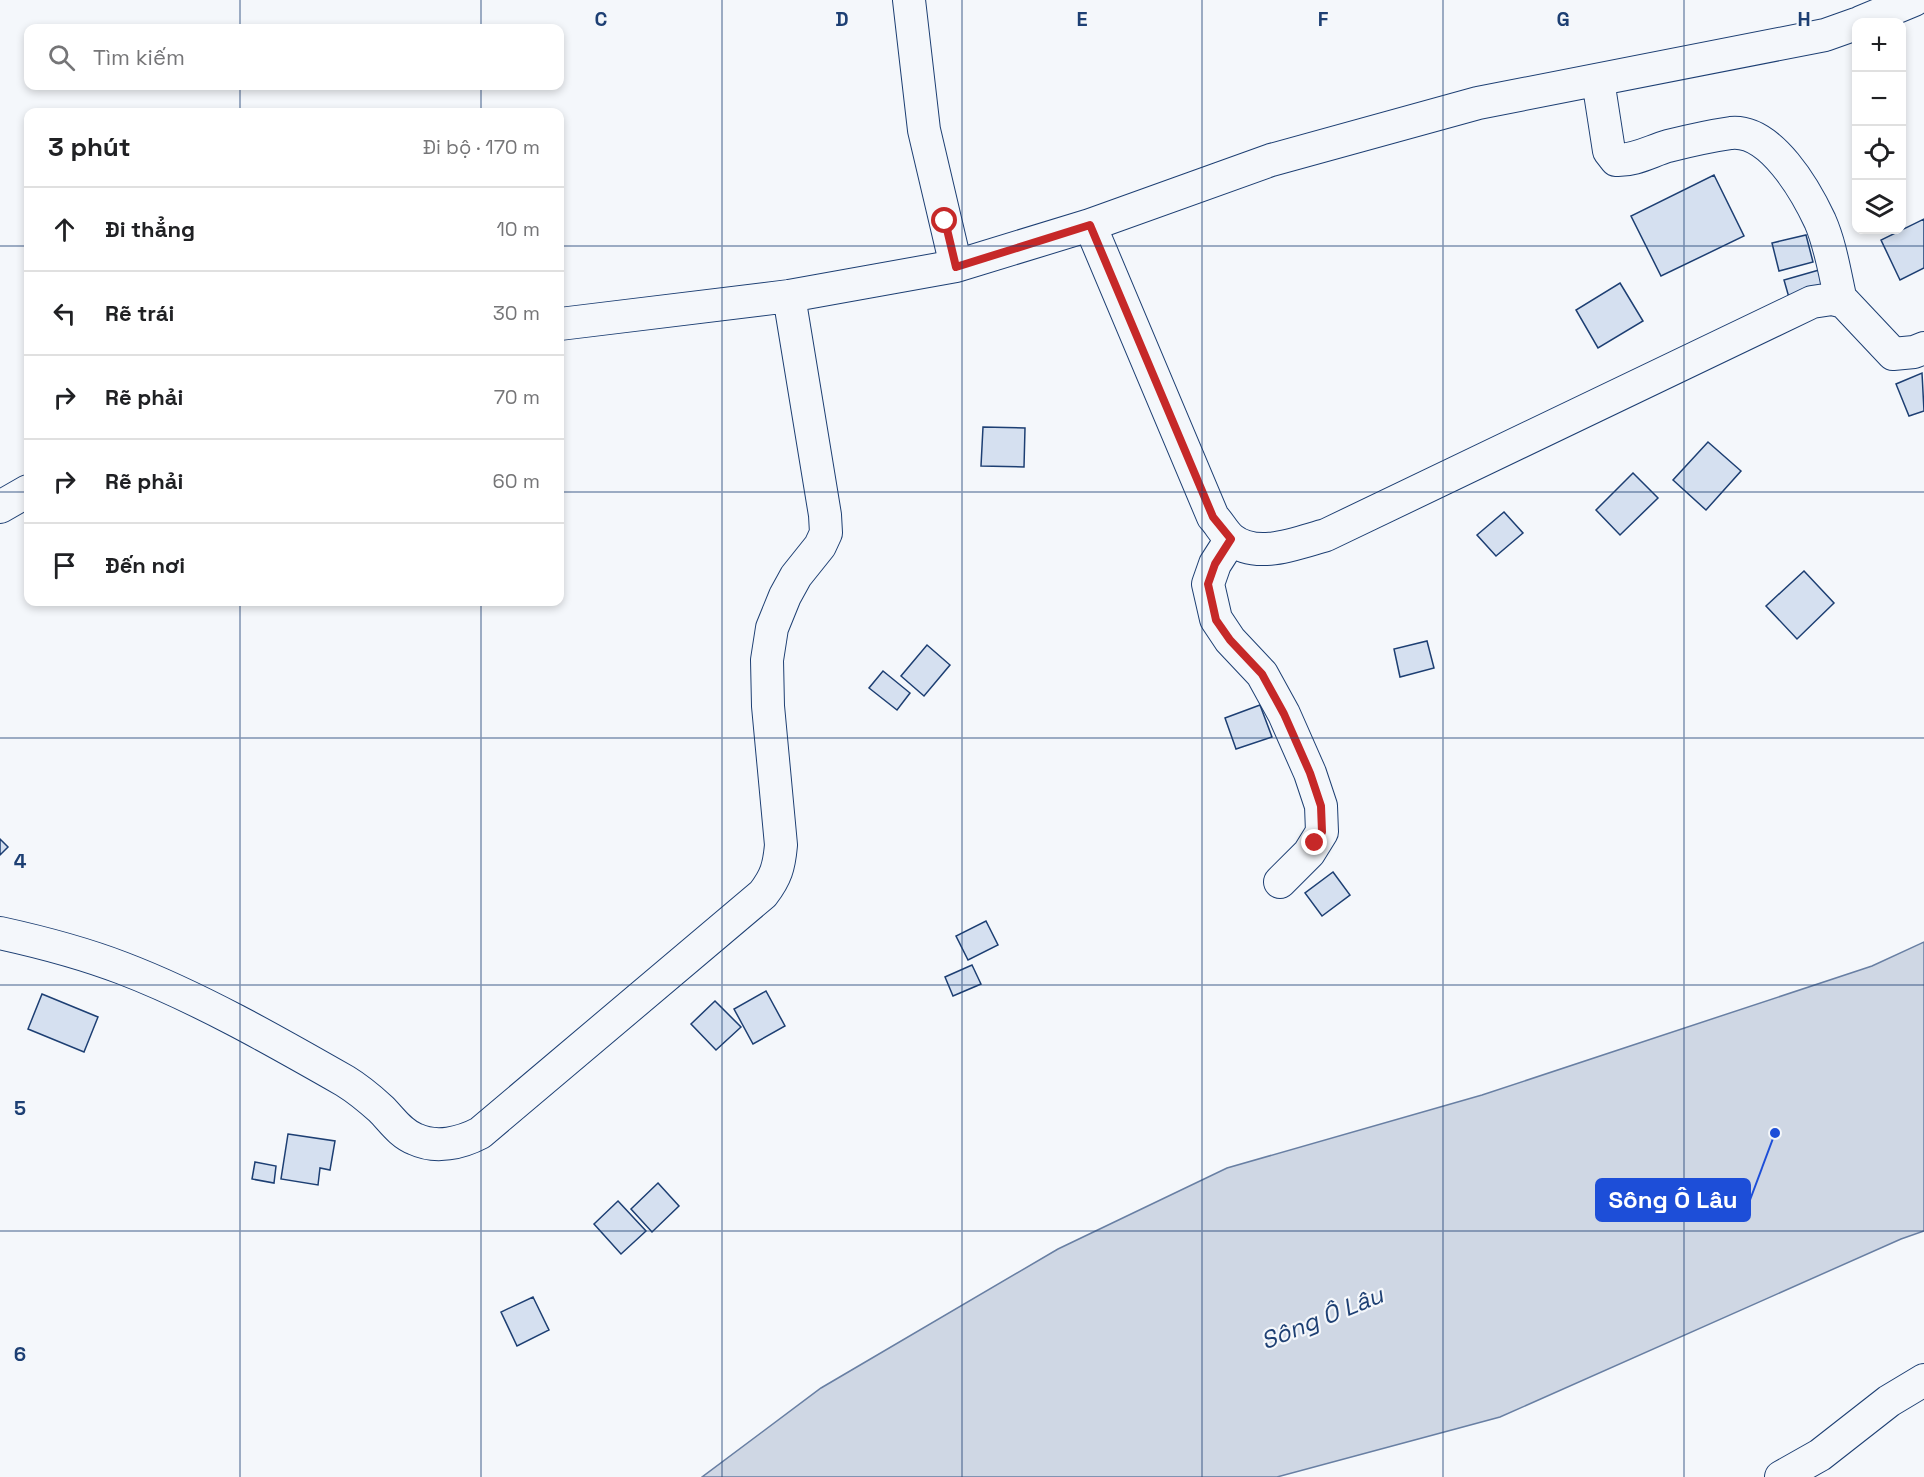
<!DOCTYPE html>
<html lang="vi">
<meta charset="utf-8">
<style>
:root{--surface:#fff;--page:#f2f2f2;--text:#202124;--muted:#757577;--line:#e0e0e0}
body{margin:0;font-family:"Space Grotesk",sans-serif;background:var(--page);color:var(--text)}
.controls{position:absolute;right:18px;top:18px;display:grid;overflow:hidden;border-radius:12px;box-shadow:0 3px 9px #0003}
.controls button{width:54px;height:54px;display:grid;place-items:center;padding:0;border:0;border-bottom:2px solid var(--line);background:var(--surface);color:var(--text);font:30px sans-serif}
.stop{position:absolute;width:18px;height:18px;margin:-14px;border:4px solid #c62828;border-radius:50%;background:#fff}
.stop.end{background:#c62828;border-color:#fff;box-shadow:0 2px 6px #0008}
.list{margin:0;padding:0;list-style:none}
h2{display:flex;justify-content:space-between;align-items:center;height:78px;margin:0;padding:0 24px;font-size:26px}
h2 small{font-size:20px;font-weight:400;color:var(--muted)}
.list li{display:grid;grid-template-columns:39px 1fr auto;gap:18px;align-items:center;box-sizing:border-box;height:84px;padding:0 24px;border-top:2px solid var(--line)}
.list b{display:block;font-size:22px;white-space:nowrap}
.list em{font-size:20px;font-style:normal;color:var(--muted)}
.icon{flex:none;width:33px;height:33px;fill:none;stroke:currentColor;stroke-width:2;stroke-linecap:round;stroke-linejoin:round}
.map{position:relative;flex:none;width:1924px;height:1477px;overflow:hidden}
.search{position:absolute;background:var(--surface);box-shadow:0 3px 9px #0003;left:24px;top:24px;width:540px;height:66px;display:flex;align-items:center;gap:15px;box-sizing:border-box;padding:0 21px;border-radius:12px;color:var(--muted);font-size:22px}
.panel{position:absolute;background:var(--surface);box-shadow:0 3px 9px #0003;left:24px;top:108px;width:540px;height:498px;border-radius:12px}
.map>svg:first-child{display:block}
.water{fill:#cfd7e4;stroke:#687fa3;stroke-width:1.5}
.building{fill:#d5e0f0;stroke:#1d3f73;stroke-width:1.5}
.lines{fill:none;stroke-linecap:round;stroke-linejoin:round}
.street-casing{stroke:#1d3f73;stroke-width:34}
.street{stroke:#f4f7fb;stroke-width:32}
.route{stroke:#c62828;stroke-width:8}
.grid{fill:none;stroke:#1d3f73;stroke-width:1.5;stroke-opacity:0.55}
.labels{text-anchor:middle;stroke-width:4.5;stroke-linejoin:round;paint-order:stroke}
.water-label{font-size:24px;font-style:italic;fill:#1d3f73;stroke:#f4f7fb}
.grid-label{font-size:20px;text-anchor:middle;font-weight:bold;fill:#1d3f73;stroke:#f4f7fb;stroke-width:4.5;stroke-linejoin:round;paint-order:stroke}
.leader{fill:none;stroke:#1d4ed8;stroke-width:2}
.callout-dot{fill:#1d4ed8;stroke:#f4f7fb;stroke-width:2}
.callout{fill:#1d4ed8;stroke:#1d4ed8;stroke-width:2}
.callout-label{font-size:24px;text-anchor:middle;font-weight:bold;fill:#fff}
</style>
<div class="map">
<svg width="1924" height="1477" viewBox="0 0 1924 1477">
<rect width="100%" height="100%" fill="#f4f7fb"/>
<!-- water -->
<path class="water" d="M1924 942V1231L1901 1239 1500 1417 1277 1477H702L821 1388 1058 1249 1227 1168 1482 1095 1872 966Z"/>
<!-- building -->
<path class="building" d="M1714 175 1744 236 1661 276 1631 216Z
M1924 219V268L1900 280 1881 240Z
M1806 235 1813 262 1779 271 1772 243Z
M1826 268 1832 289 1790 301 1784 280Z
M1620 283 1643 321 1598 348 1576 310Z
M1922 373 1924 411 1909 416 1896 384Z
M983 427 1025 428 1024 467 981 466Z
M1708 442 1741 471 1706 510 1673 480Z
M1633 473 1658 498 1620 535 1596 510Z
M1504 512 1523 533 1496 556 1477 535Z
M1804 571 1834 603 1797 639 1766 606Z
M1427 641 1434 668 1400 677 1394 649Z
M927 645 950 665 924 696 901 676Z
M883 671 910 693 897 710 869 688Z
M1260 705 1272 737 1236 749 1225 718Z
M0 839 8 847 0 855Z
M1333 872 1350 895 1322 916 1305 893Z
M986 921 998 945 968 960 956 936Z
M972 965 981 984 953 996 945 977Z
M766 991 785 1026 753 1044 734 1009Z
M42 994 98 1017 84 1052 28 1029Z
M715 1001 741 1027 716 1050 691 1024Z
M288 1134 335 1141 330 1170 320 1168 318 1185 281 1179Z
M255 1162 276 1166 274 1183 252 1179Z
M658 1183 679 1206 652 1232 631 1209Z
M618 1201 646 1231 621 1254 594 1224Z
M533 1297 549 1330 517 1346 501 1312Z"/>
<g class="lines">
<!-- street casing -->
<g class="street-casing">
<path id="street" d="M909 0 924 130 956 266
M1861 22 1914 0
M1598 80 1609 151 1616 160C1634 161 1651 151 1668 146 1688 141 1710 136 1731 133 1771 129 1806 191 1820 221 1831 246 1835 275 1841 301
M1090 225 1213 517C1219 523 1224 533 1231 539 1257 560 1297 543 1326 535L1812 302 1832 299 1844 302 1893 354 1914 352 1924 348
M560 324 789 296 956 266 1090 225 1271 160 1478 103 1825 35 1856 24
M0 507 28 491
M1231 539 1215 564 1208 584 1216 619 1230 640 1262 674 1284 714 1310 773 1321 806 1322 832 1309 853 1280 882
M0 933C41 942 83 953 122 968 198 997 275 1041 345 1081 358 1089 370 1099 381 1109 392 1120 400 1133 415 1139 436 1149 461 1143 480 1133L763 894C776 877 779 867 781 845L768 706 767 660 772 628 785 596 796 576 820 546 826 533 825 515 789 296
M1781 1477 1820 1455 1889 1401 1924 1380"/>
</g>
<!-- street -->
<use href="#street" class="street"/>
</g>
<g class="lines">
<!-- route -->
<path class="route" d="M945 221 956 267 1090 225 1213 517 1231 539 1215 564 1208 584 1216 620 1230 640 1262 674 1284 714 1310 773 1321 806 1322 832 1315 843"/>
</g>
<!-- grid -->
<path class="grid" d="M240 0V28M481 0V28M722 0V1477M962 0V1477M1202 0V1477M1443 0V1477M1684 0V1477M240 86V112M481 86V112M0 246H28M560 246H1924M0 492H28M560 492H1924M240 602V1477M481 602V1477M0 738H1924M0 985H1924M0 1231H1924"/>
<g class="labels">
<!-- water labels -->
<g class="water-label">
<text transform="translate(1322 1318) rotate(-22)" y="8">Sông Ô Lâu</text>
</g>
</g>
<g class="grid-label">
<text x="601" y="26">C</text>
<text x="842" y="26">D</text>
<text x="1082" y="26">E</text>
<text x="1323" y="26">F</text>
<text x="1563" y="26">G</text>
<text x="1804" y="26">H</text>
<text x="20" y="868">4</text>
<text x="20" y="1115">5</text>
<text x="20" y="1361">6</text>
</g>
<!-- callouts -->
<path class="leader" d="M1775 1133L1750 1200"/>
<circle class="callout-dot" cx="1775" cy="1133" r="6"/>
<rect class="callout" x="1596" y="1179" width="154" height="42" rx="6"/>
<g class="callout-label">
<text x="1673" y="1208">Sông Ô Lâu</text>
</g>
</svg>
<div class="controls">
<button>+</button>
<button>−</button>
<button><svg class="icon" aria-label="locate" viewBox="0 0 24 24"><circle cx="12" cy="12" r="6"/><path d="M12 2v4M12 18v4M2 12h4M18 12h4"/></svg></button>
<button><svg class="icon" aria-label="layers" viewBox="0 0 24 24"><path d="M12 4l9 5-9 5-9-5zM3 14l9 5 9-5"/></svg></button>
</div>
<div class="stop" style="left:945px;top:221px"></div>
<div class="stop end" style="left:1315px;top:843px"></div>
<div class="search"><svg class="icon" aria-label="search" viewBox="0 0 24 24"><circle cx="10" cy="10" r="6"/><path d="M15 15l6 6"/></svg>Tìm kiếm</div>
<section class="panel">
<h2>3 phút<small>Đi bộ · 170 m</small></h2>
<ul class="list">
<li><svg class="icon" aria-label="ahead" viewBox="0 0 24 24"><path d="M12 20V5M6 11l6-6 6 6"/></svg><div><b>Đi thẳng</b></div><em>10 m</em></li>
<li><svg class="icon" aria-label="left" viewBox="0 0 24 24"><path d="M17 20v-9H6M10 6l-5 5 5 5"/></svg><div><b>Rẽ trái</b></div><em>30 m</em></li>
<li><svg class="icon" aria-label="right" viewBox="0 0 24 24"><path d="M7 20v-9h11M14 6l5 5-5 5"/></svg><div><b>Rẽ phải</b></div><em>70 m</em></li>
<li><svg class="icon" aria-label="right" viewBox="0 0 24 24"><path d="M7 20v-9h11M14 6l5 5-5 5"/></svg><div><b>Rẽ phải</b></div><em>60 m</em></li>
<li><svg class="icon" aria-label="arrive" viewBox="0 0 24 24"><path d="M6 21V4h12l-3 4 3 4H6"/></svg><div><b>Đến nơi</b></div></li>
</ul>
</section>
</div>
